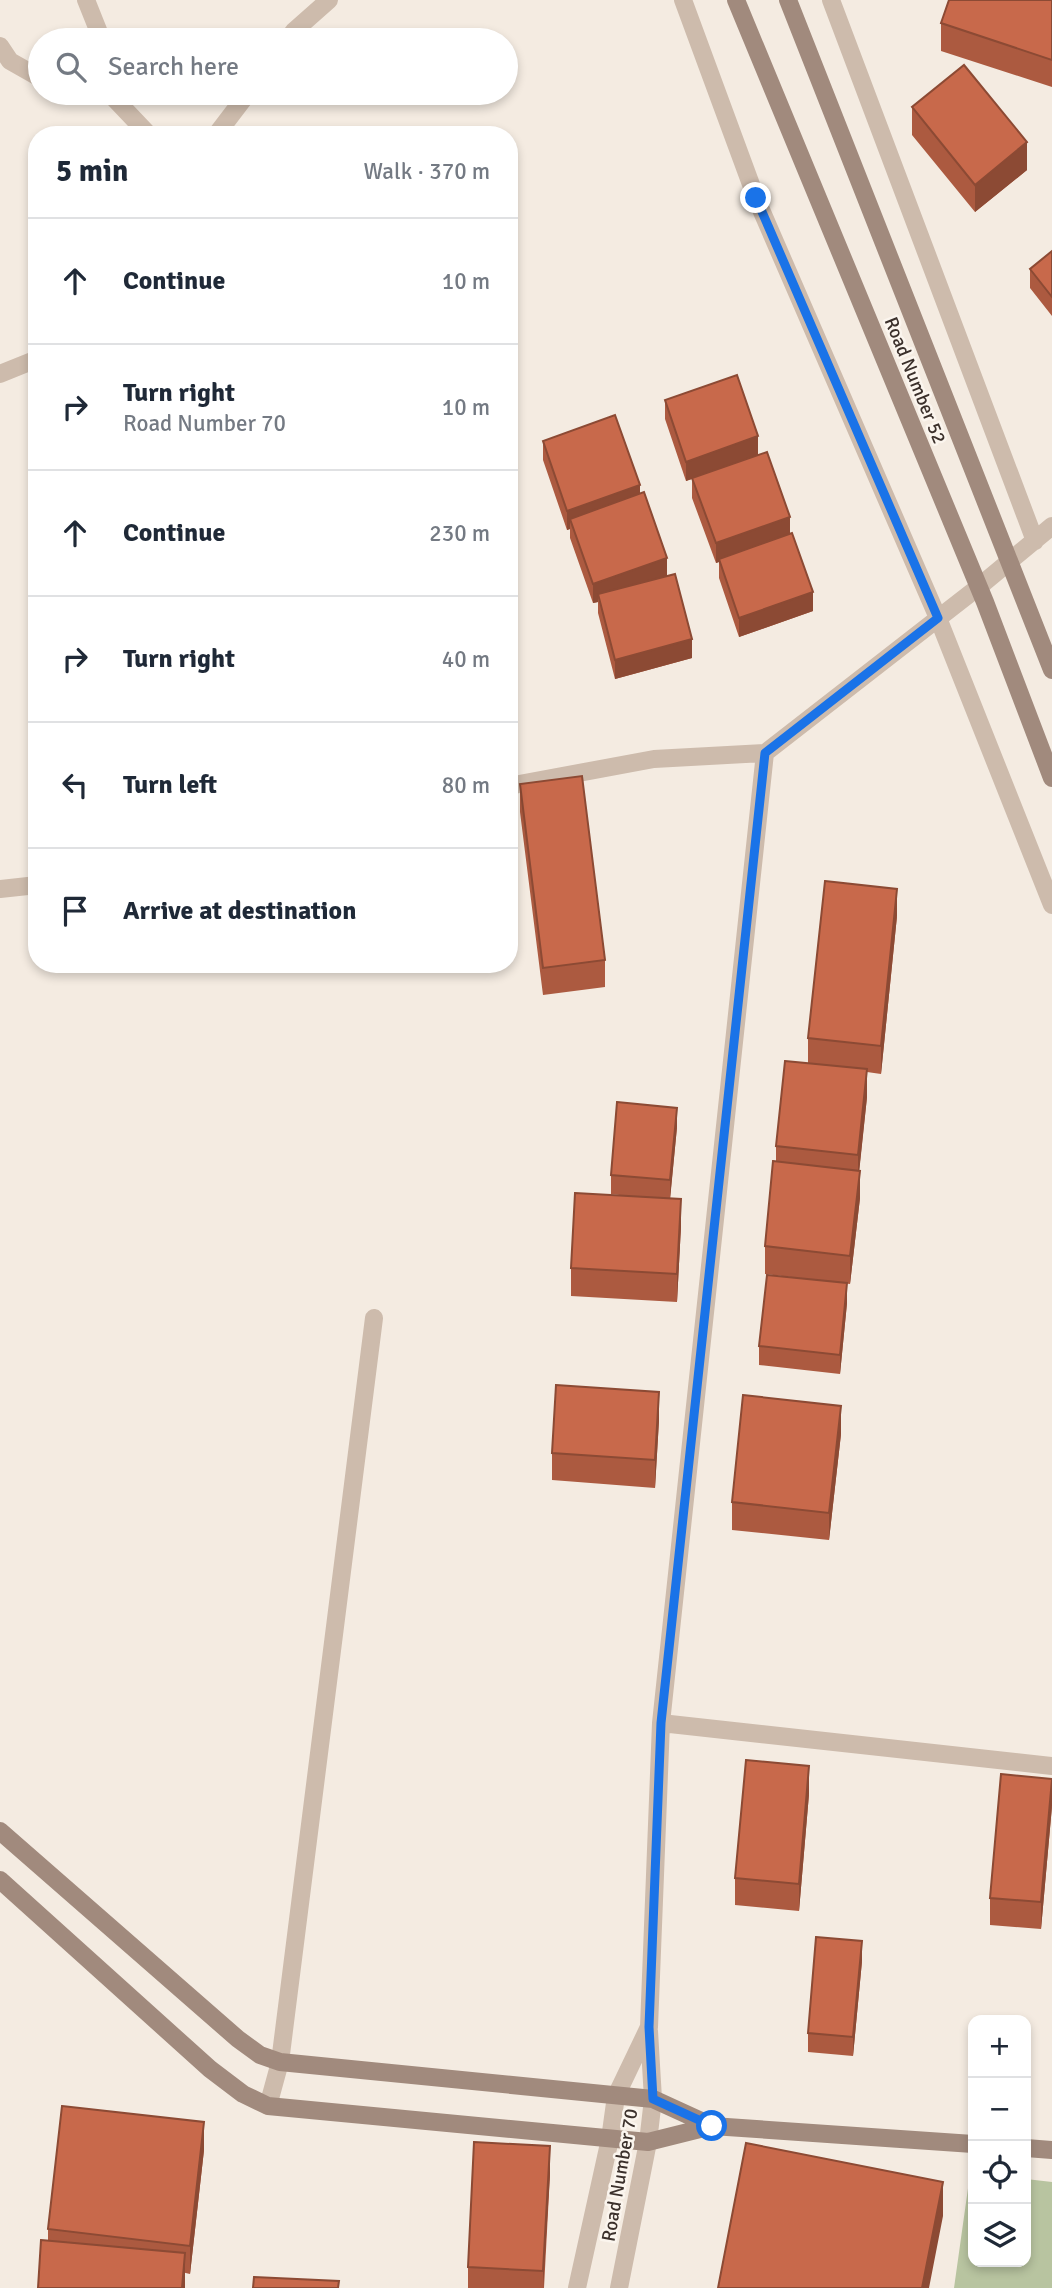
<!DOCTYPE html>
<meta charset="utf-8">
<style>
:root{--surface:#fff;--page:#f2f2f3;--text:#1f2937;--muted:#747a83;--line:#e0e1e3}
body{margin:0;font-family:Signika,sans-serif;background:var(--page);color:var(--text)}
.controls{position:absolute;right:21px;bottom:21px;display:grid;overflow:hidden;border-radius:14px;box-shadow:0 4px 10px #0003}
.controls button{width:63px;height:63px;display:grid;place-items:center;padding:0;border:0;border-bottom:2px solid var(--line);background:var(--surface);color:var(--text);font:35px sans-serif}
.stop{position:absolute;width:21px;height:21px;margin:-16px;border:5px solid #1a73e8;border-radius:50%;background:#fff}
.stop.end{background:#1a73e8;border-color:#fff;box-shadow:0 2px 7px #0008}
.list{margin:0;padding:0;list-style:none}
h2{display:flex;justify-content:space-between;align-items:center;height:91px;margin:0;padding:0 28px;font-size:30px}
h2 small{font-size:23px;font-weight:400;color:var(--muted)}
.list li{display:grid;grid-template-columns:46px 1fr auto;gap:21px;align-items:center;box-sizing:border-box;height:126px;padding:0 28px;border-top:2px solid var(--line)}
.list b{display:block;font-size:26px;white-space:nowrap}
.list p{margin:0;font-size:23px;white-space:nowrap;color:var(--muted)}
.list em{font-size:23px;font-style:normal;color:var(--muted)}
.icon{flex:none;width:38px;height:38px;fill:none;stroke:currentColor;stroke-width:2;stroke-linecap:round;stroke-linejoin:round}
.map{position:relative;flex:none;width:1052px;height:2288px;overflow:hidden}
.search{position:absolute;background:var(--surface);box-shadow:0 4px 10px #0003;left:28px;top:28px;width:490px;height:77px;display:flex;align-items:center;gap:18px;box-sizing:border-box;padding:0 24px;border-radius:38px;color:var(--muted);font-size:26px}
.panel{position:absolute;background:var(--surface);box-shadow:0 4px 10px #0003;left:28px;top:126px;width:490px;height:847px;border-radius:28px}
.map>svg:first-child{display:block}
.green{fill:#b8c4a0}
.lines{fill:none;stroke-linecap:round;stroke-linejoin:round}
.street{stroke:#cdbbac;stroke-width:18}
.secondary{stroke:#a18a7d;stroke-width:18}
.wall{fill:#ac5a40}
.shaded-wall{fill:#8c4a34}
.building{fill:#c8694b;stroke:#8c4a34;stroke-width:2}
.route{stroke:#1a73e8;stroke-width:9}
.labels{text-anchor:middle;stroke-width:5;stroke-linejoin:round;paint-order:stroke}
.street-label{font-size:19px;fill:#3b302b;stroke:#fbf5ee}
</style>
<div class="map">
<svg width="1052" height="2288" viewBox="0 0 1052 2288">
<rect width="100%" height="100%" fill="#f4ebe1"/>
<!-- green -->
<path class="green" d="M970 2174H973V2262H1026V2179L1052 2182V2288H954Z"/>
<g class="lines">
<!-- street -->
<path class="street" d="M86 0 102 40
M683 0 756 198 938 618 1052 905
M831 0 1035 541
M287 40 294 31 329 0
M0 46 10 61 40 78
M101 93 111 95 149 135
M216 135 248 93
M0 374 37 359
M509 786 654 759 765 753 981 585 1052 526
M0 889 37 885
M661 1723 1052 1766
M268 2106 280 2062 374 1318
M577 2288 610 2139 616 2096 649 2027 661 1723 765 753
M619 2288 648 2142 653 2099 649 2031"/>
<!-- secondary -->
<path class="secondary" d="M736 0 985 602 1052 778
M788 0 1052 670
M0 1831 238 2039 260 2055 280 2062 653 2099 712 2126
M0 1880 210 2069 243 2094 268 2106 648 2142 712 2126 973 2144
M1026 2148 1052 2150"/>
</g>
<!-- wall -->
<path class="wall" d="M1052 0V87L941 51V23Z
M912 107 1027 170 975 212 912 135Z
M1052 251V316L1030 288V269Z
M665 400 758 455 790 533 813 611 739 637 719 578V562L716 563 692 498V479L686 481 665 419Z
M543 441 640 494 667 576 692 658 615 679 598 613V602L593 603 570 538V529L567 530 543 460Z
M520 784 605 960V987L543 995 520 812Z
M897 916 881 1074 867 1072V1097L859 1171 860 1198 850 1284 765 1274V1246L776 1162V1146L808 1063V1038Z
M677 1127 670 1198 681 1226 677 1302 571 1296V1268L628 1196 611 1194V1175Z
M847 1303 840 1374 759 1365V1346Z
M659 1420 655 1488 552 1480V1453Z
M841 1434 829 1540 732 1530V1502Z
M809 1794 799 1911 735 1905V1878Z
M1052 1806 1041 1929 990 1925V1898Z
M862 1961 853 2056 808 2052V2033Z
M204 2150 190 2274 48 2241V2229Z
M550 2174 544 2288H468V2267Z"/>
<!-- shaded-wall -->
<path class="shaded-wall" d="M1027 142V170L975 212V185Z
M758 436V455L686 481V462Z
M640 485V504L570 519V529L567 530V511Z
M790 517V536L719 559V562L716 563V543Z
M667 558V577L598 594V602L593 603V584Z
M813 592V611L739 637V618Z
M692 639V658L615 679V660Z
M897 889V916L881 1074V1046Z
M867 1069V1097L858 1183V1155Z
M677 1108V1127L670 1200V1180Z
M860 1171V1198L850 1284V1256Z
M681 1199V1226L677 1302V1274Z
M847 1283V1303L840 1374V1355Z
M659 1392V1420L655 1488V1460Z
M841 1406V1434L829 1540V1513Z
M809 1766V1794L799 1911V1884Z
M1052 1779V1806L1041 1929V1902Z
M862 1941V1961L853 2056V2037Z
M204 2122V2150L190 2274V2246Z
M550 2146V2174L543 2288V2271Z
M943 2182V2216L929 2288H922Z
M185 2253V2288H182Z"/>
<!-- building -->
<path class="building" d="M949 0H1052V60L941 23Z
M964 65 1027 142 975 185 912 107Z
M1052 251V297L1030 269Z
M737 375 758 436 686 462 665 400Z
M615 415 640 485 567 511 543 441Z
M767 452 790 517 716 543 692 478Z
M644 492 667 558 593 584 570 519Z
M792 533 813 592 739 618 719 559Z
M675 574 692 639 615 660 598 594Z
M582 776 605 960 543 968 520 784Z
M825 881 897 889 881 1046 808 1038Z
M785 1061 867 1069 858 1155 776 1146Z
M617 1102 677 1108 670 1180 611 1175Z
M773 1161 860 1171 850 1256 765 1246Z
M575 1193 681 1199 677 1274 571 1268Z
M767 1275 847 1283 840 1355 759 1346Z
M556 1385 659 1392 655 1460 552 1453Z
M743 1395 841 1406 829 1513 732 1502Z
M746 1760 809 1766 799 1884 735 1878Z
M1001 1774 1052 1779 1041 1902 990 1898Z
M816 1937 862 1941 853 2037 808 2033Z
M62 2106 204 2122 190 2246 48 2229Z
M474 2142 550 2146 543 2271 468 2267Z
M746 2143 943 2182 922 2288H718Z
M41 2240 185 2253 182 2288H38Z
M254 2277 339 2281 338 2288H253Z"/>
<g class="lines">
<!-- route -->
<path class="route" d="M712 2126 653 2099 649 2027 661 1723 765 753 938 618 756 198"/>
</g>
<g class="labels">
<!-- street labels -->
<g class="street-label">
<text transform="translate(916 380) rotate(68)" y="7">Road Number 52</text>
<text transform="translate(619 2175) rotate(-80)" y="7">Road Number 70</text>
</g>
</g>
</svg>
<div class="controls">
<button>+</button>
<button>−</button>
<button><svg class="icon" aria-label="locate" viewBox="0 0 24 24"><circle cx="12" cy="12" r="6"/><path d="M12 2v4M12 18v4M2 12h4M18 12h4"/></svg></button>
<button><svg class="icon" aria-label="layers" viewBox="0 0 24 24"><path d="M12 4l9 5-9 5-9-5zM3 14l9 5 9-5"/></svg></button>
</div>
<div class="stop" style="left:712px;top:2126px"></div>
<div class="stop end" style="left:756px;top:198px"></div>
<div class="search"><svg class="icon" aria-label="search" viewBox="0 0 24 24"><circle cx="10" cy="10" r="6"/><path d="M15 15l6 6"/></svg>Search here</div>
<section class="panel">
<h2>5 min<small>Walk · 370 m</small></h2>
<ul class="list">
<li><svg class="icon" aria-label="ahead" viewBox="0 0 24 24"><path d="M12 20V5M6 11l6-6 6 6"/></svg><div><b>Continue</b></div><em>10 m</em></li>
<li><svg class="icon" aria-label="right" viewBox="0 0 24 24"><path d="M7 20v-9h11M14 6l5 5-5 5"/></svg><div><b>Turn right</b><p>Road Number 70</p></div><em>10 m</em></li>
<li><svg class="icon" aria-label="ahead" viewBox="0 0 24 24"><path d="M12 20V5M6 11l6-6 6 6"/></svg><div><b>Continue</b></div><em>230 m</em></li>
<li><svg class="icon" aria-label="right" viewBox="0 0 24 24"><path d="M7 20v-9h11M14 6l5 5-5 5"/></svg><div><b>Turn right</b></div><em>40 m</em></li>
<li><svg class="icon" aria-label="left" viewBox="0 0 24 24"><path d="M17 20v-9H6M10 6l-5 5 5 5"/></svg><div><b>Turn left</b></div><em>80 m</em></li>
<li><svg class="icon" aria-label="arrive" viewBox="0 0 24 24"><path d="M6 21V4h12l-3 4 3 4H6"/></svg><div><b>Arrive at destination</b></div></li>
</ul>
</section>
</div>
